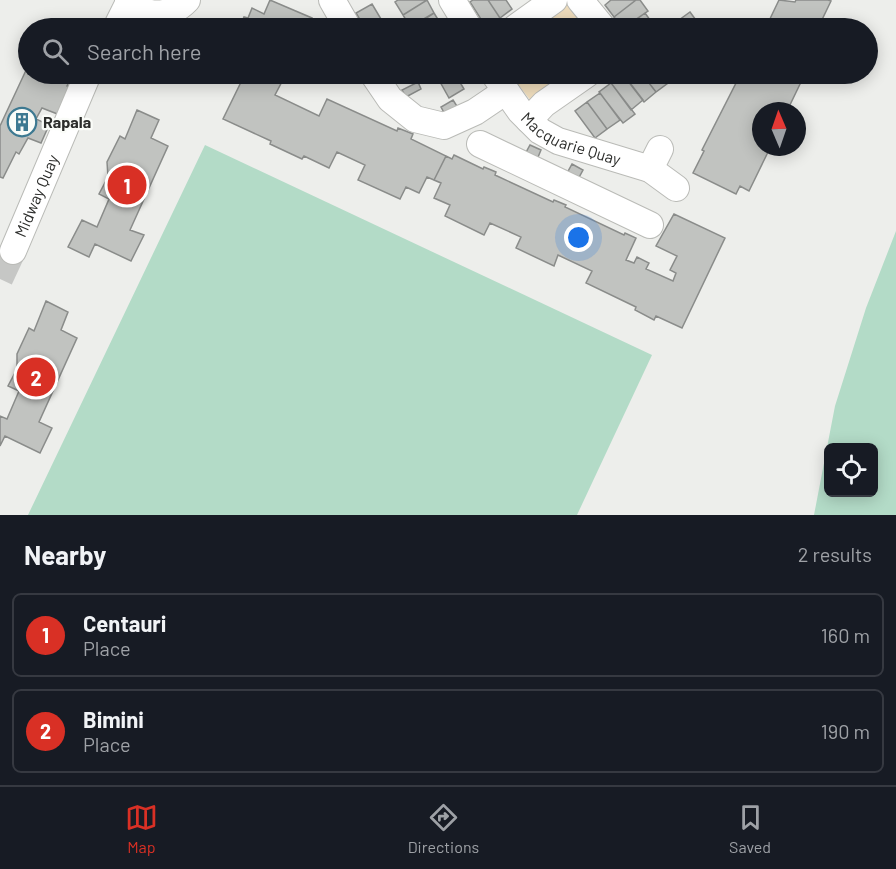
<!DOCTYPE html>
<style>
:root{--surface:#171b24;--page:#20242c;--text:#f1f3f6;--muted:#9ea1a6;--line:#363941;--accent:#d93025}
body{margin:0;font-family:Barlow,sans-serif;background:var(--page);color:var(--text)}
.controls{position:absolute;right:18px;bottom:18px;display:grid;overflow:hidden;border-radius:9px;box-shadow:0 3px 15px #0003}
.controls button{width:54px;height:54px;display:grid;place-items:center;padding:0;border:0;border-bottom:2px solid var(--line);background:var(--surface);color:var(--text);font:30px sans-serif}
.compass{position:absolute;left:752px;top:102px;width:54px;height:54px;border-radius:50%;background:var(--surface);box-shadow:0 3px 15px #0003;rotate:358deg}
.you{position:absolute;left:579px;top:238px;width:21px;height:21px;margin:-15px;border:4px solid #fff;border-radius:50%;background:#1a73e8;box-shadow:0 0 0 9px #1a73e833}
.badge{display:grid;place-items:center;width:39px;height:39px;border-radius:50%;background:var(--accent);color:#fff;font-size:20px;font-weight:700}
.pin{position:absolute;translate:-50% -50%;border:3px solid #fff;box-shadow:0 2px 6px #0006}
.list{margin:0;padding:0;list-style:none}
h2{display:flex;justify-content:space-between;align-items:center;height:78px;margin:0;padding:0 24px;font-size:26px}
h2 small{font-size:20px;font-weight:400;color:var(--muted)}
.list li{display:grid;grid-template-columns:39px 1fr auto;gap:18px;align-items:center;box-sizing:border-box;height:84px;margin:0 12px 12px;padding:0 12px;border:2px solid var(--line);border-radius:9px}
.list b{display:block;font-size:22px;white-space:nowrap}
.list p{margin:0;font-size:20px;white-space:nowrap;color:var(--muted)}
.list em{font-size:20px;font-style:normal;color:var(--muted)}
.icon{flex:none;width:33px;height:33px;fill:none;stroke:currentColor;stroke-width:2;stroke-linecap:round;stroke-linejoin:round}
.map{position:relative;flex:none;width:896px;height:515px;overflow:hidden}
.search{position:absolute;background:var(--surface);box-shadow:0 3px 15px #0003;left:18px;right:18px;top:18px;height:66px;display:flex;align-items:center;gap:15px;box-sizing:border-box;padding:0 21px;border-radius:33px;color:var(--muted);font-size:22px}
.sheet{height:270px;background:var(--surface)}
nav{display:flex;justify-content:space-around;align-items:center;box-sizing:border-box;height:84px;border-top:2px solid var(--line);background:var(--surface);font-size:16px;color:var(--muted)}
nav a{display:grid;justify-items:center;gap:3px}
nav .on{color:var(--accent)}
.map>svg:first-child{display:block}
.green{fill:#eedcbc}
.water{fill:#b3dbc7;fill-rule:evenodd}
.building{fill:#c1c3c0;stroke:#8a8c8a;stroke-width:1.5}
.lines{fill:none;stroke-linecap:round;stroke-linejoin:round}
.minor-tunnel{stroke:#c6c7c5;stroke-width:26;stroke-dasharray:26 13;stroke-linecap:butt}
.minor-casing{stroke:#babbb7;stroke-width:28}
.minor{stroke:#fff;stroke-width:26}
.labels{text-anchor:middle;stroke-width:4.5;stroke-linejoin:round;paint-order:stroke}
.poi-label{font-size:16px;font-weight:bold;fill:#2c2d2b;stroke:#fafcf8;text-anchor:start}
.street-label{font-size:16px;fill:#2c2d2b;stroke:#fafcf8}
</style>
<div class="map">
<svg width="896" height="515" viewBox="0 0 896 515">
<rect width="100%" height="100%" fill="#edeeeb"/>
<!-- green -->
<path class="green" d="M570 2 590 28H535Z
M510 74H567L531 101Z"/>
<!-- water -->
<path class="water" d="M205 145 652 355 577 515H28Z
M896 231V515H814L835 406 866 308ZM828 448H874V493H828Z"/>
<!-- building -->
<path class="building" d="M270 0 312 18 307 28H239L244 17 248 18 252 8 264 14Z
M398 0H427L403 15 395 2Z
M427 0 434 13 410 27 403 15Z
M473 0H488L500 18 486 27 470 2Z
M488 0H506L512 9 500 18Z
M611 0H636L614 17 605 5Z
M636 0H640L648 11 623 28 614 17Z
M779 0 795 2 796 0H828L831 1 818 28H807L802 26 801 28H774L767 25Z
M372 4 381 19 365 28 356 13Z
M690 12 701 27 699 28H668Z
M434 13 442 26 438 28H411Z
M645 13 653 24 648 28H625Z
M28 66V74H73L67 86 73 89 60 115 42 108 36 119 49 125 41 143 28 138 19 154 16 152 3 178 0 177V126Z
M245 74H286L275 95 319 116 327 99 397 131 398 128 413 134 411 139 446 156 434 180 427 177 419 193 406 187 400 199 358 180 365 165 337 152 329 168 304 156 302 159 270 144 271 141 223 119Z
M449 74H467L470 78 461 84 464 89 449 98 439 80Z
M623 74 643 100 631 110 611 83Z
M627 74H642L656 92 644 102 624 76Z
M642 74H661L668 83 656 92Z
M738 74H793L792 76 802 80 787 111H761V141L759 146 769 150 749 191 740 186 736 194 693 173 704 151 702 150 737 81 735 80Z
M418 82 421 89 406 97 402 90Z
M611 83 635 114 623 123 599 92Z
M600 93 620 120 607 129 587 102Z
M453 100 460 111 447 118 441 107Z
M587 102 607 129 595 138 575 111Z
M137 110 159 120 151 138 168 146 130 230 144 235 131 261 95 244 89 257 68 247 82 220 97 227 109 199 99 194 108 177 107 162 120 136 125 139Z
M530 145 541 150 536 162 524 156Z
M454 155 483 169 484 167 496 172 495 175 553 202 554 200 566 205 565 207 624 235 625 233 636 238 626 260 634 263 637 257 649 263 646 269 673 281 676 273 670 270 677 256 656 246 674 214 725 238 682 328 656 316 654 320 635 310 636 307 586 283 592 271 558 255 554 266 516 248 521 237 490 223 484 235 445 216 450 205 434 198 441 183 434 180 446 156 452 159Z
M572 164 583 170 577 181 566 175Z
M46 301 68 312 61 330 77 338 39 422 52 428 40 453 5 436 0 446V416L7 419 19 391 8 386 17 369V354L29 328 34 331Z"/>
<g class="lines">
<!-- minor-tunnel -->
<path class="minor-tunnel" d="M0 279 13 251"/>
<!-- minor casing -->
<g class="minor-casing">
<g id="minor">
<path d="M128 0C144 18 170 18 187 0"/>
<path d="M332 0 348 28"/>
<path d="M452 0 469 28"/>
<path d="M580 0 603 28"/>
<path d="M116 28 129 2"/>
<path d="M515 28 554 0"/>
<path d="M373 74 390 99 415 119 444 126 475 112 506 91"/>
<path id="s1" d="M494 74 520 111 540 131 558 141 650 169"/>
<path d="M529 120 544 104 587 74"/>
<path d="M480 144 650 225"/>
<path d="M660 149 650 169 676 188"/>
<path id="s2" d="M13 251 88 74"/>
</g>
</g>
<!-- minor -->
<use href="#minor" class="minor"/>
</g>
<!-- icons -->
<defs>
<g id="building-ring" transform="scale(1.5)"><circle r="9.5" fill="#fafcf8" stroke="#3d7991" stroke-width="1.5"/><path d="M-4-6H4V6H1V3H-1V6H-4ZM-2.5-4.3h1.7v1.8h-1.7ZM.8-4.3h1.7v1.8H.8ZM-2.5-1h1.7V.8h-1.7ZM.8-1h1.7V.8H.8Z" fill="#3d7991"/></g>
</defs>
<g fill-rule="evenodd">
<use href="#building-ring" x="22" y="122"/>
</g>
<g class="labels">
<!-- poi labels -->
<g class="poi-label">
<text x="43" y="128">Rapala</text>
</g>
<!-- street labels -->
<g class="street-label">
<text dy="6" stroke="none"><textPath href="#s1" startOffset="105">Macquarie Quay</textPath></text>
<text dy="6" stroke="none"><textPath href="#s2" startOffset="60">Midway Quay</textPath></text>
</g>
</g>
</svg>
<div class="controls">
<button><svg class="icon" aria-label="locate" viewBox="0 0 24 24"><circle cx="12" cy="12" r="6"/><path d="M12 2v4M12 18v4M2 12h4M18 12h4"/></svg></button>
</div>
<svg class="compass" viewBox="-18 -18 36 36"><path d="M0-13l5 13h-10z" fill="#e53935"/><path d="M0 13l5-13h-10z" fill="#9ea1a6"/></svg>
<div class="you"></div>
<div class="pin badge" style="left:127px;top:185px">1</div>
<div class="pin badge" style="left:36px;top:377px">2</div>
<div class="search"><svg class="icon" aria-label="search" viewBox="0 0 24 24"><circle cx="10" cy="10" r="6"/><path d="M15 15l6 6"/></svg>Search here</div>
</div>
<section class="sheet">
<h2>Nearby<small>2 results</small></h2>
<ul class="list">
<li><span class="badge">1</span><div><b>Centauri</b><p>Place</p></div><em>160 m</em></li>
<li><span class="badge">2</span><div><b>Bimini</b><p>Place</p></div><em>190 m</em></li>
</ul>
</section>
<nav>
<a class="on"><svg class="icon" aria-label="map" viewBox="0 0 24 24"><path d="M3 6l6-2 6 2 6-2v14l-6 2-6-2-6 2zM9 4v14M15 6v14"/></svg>Map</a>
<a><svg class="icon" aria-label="directions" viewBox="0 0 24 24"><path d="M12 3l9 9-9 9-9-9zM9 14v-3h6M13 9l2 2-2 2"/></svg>Directions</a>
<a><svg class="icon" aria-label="saved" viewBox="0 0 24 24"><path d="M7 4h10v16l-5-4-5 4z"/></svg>Saved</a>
</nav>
